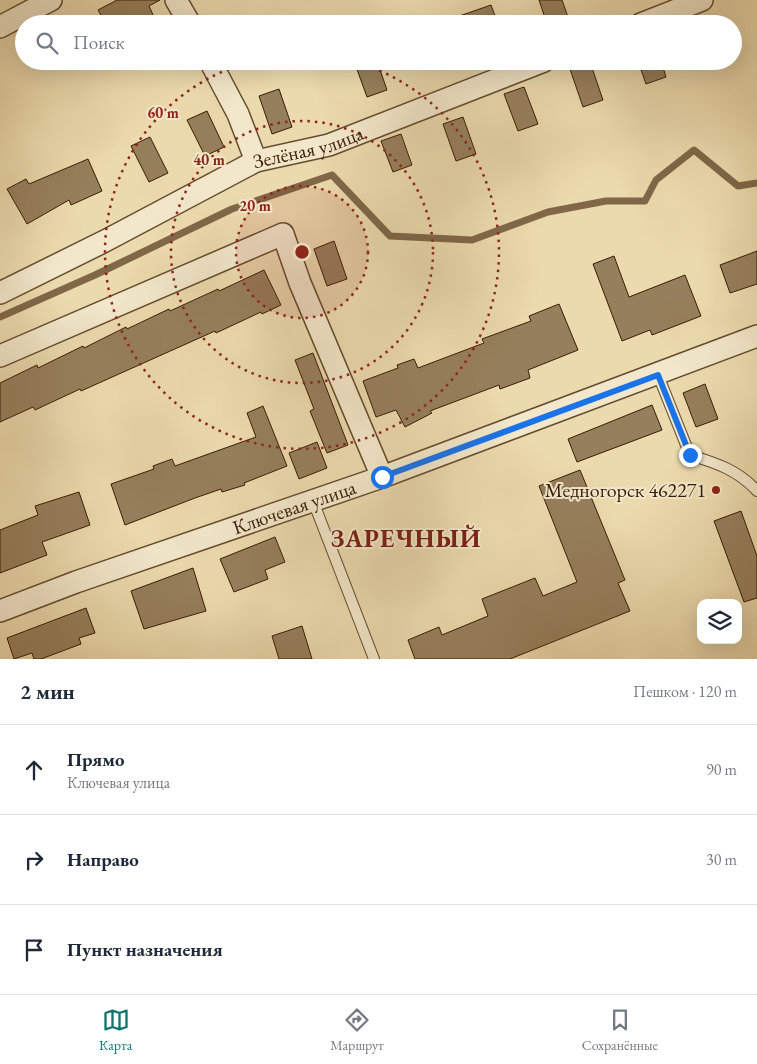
<!DOCTYPE html>
<html lang="ru">
<meta charset="utf-8">
<style>
:root{--surface:#fff;--page:#f6f6f7;--text:#1f2937;--muted:#747a83;--line:#e0e1e3;--accent:#0f766e}
body{margin:0;font-family:"EB Garamond",serif;background:var(--page);color:var(--text)}
.controls{position:absolute;right:15px;bottom:15px;display:grid;overflow:hidden;border-radius:10px;box-shadow:0 5px 20px #0002}
.controls button{width:45px;height:45px;display:grid;place-items:center;padding:0;border:0;border-bottom:1px solid var(--line);background:var(--surface);color:var(--text);font:25px sans-serif}
.stop{position:absolute;width:15px;height:15px;margin:-11px;border:4px solid #1a73e8;border-radius:50%;background:#fff}
.stop.end{background:#1a73e8;border-color:#fff;box-shadow:0 1px 5px #0008}
.list{margin:0;padding:0;list-style:none}
h2{display:flex;justify-content:space-between;align-items:center;height:65px;margin:0;padding:0 20px;font-size:21px}
h2 small{font-size:16px;font-weight:400;color:var(--muted)}
.list li{display:grid;grid-template-columns:32px 1fr auto;gap:15px;align-items:center;box-sizing:border-box;height:90px;padding:0 20px;border-top:1px solid var(--line)}
.list b{display:block;font-size:19px;white-space:nowrap}
.list p{margin:0;font-size:16px;white-space:nowrap;color:var(--muted)}
.list em{font-size:16px;font-style:normal;color:var(--muted)}
.icon{flex:none;width:28px;height:28px;fill:none;stroke:currentColor;stroke-width:2;stroke-linecap:round;stroke-linejoin:round}
.map{position:relative;flex:none;width:757px;height:659px;overflow:hidden}
.search{position:absolute;background:var(--surface);box-shadow:0 5px 20px #0002;left:15px;right:15px;top:15px;height:55px;display:flex;align-items:center;gap:12px;box-sizing:border-box;padding:0 18px;border-radius:28px;color:var(--muted);font-size:19px}
.sheet{height:335px;background:var(--surface)}
nav{display:flex;justify-content:space-around;align-items:center;box-sizing:border-box;height:70px;border-top:1px solid var(--line);background:var(--surface);font-size:14px;color:var(--muted)}
nav a{display:grid;justify-items:center;gap:2px}
nav .on{color:var(--accent)}
.map>svg:first-child{display:block}
.lines{fill:none;stroke-linecap:round;stroke-linejoin:round}
.stream{stroke:#7f6748;stroke-width:7}
.building{fill:#967f5c;stroke:#391c05}
.service-casing{stroke:#664c2f;stroke-width:12}
.minor-casing{stroke:#664c2f;stroke-width:24}
.service{stroke:#f2e7ca;stroke-width:10}
.minor{stroke:#f2e7ca;stroke-width:21}
.route{stroke:#1a73e8;stroke-width:6}
.ring{fill:none;stroke:#8f2418;stroke-width:2.5;stroke-dasharray:2.5 5}
.poi-dot{fill:#8f2418;stroke:#f2e7ca;stroke-width:2}
.labels{text-anchor:middle;stroke-width:4;stroke-linejoin:round;paint-order:stroke}
.street-label{font-size:20px;fill:#391c05;stroke:#f2e7ca}
.poi-label{font-size:20px;fill:#391c05;stroke:#f2e7ca;text-anchor:end}
.district-label{font-size:25px;font-weight:bold;letter-spacing:1px;fill:#7a1f14;stroke:#f2e7ca}
.centre{fill:#8f2418;stroke:#f2e7ca;stroke-width:2.5}
.ring-label{font-size:15px;text-anchor:middle;font-weight:bold;fill:#8f2418;stroke:#f2e7ca;stroke-width:4;stroke-linejoin:round;paint-order:stroke}
</style>
<div class="map">
<svg width="757" height="659" viewBox="0 0 757 659">
<rect width="100%" height="100%" fill="#ebdaad"/>
<filter id="stains"><feTurbulence type="fractalNoise" baseFrequency=".004" numOctaves="4"/><feColorMatrix values="0 0 0 0 .2 0 0 0 0 .09 0 0 0 0 .02 0 0 0 .5 -.17"/></filter>
<radialGradient id="worn" r=".72"><stop offset=".6" stop-color="#630" stop-opacity="0"/><stop offset="1" stop-color="#630" stop-opacity=".3"/></radialGradient>
<g class="lines">
<!-- stream -->
<path class="stream" d="M0 317 95 275 232 209 332 175 390 236 472 240 548 212 606 201H645L656 180 694 150 738 186 757 183"/>
</g>
<!-- building -->
<path class="building" d="M117 0H160L149 6 154 17 142 24H134L130 16 115 24H106L98 10Z
M539 0H562L569 20 559 24H547Z
M491 5 498 24H445V21Z
M354 61H377L387 90 367 97Z
M638 61H661L666 77 646 84Z
M590 62 603 100 583 107 570 69Z
M524 87 538 124 518 131 504 94Z
M279 89 292 127 272 134 259 96Z
M207 111 224 147 205 156 187 120Z
M463 117 476 154 456 161 443 124Z
M401 134 412 165 393 172 381 141Z
M150 137 168 173 149 182 131 146Z
M88 159 102 191 71 205 69 200 27 224 7 189 26 179 29 184Z
M334 241 347 279 327 286 314 249Z
M757 251V284L730 293 720 265Z
M614 256 629 297 685 275 701 316 652 335 650 330 622 341 593 264Z
M264 270 281 305 262 314 261 312 216 333 215 331 81 391 80 389 35 410 33 407 0 422V383L37 365 38 368 83 346 84 348 126 327 127 329 169 309 170 311 218 289 219 291Z
M559 304 578 350 528 370 530 378 500 389 499 385 430 411 432 413 405 427 396 410 376 417 363 381 398 368 397 365 414 359 418 368 484 343 482 339 531 321 529 316Z
M313 353 348 445 327 453 310 411 314 409 295 360Z
M705 384 718 419 696 427 683 393Z
M652 405 662 430 577 462 568 439Z
M263 406 287 466 244 483 245 485 222 492 221 489 195 498 125 525 111 484 154 469 153 466 172 459 175 466 256 437 247 413Z
M317 442 327 468 299 479 289 453Z
M580 470 625 580 618 583 630 611 510 659H415L408 640 439 627 442 635 488 616 482 599 535 578 543 596 577 582 539 486Z
M79 492 90 525 42 542 47 555 0 573V530L38 515 35 506Z
M741 511 757 556V598L744 602 714 521Z
M275 537 285 562 265 570 268 579 234 592 220 559Z
M193 568 206 611 144 629 131 591Z
M86 608 95 633 79 638 81 644 41 659H34L32 653 14 659 7 638Z
M302 626 312 659H279L272 636Z"/>
<g class="lines">
<!-- service casing -->
<g class="service-casing">
<path id="service" d="M658 375 690 455C716 463 738 470 757 491
M313 501 374 659"/>
</g>
<!-- minor casing -->
<g class="minor-casing">
<g id="minor">
<path d="M176 0 190 24"/>
<path d="M641 24 702 0"/>
<path d="M0 27 51 0"/>
<path d="M210 61 238 114 256 161"/>
<path id="s1" d="M0 293 103 242 256 161 329 145 544 61"/>
<path d="M0 356 283 234 300 283 382 477"/>
<path id="s2" d="M0 611 76 582 382 477 757 336"/>
</g>
</g>
<!-- service -->
<use href="#service" class="service"/>
<!-- minor -->
<use href="#minor" class="minor"/>
</g>
<g class="lines">
<!-- route -->
<path class="route" d="M382 477 658 375 690 455"/>
</g>
<!-- distance rings -->
<circle cx="302" cy="252" r="66" fill="#8f2418" fill-opacity=".12"/>
<g class="ring">
<circle cx="302" cy="252" r="66"/>
<circle cx="302" cy="252" r="131"/>
<path d="M351 61A197 197 0 1 1 253 61"/>
</g>
<!-- markers -->
<circle class="poi-dot" cx="716" cy="490" r="5"/>
<g class="labels">
<!-- street labels -->
<g class="street-label">
<text dy="7" stroke="none"><textPath href="#s1" startOffset="342">Зелёная улица</textPath></text>
<text dy="7" stroke="none"><textPath href="#s2" startOffset="312">Ключевая улица</textPath></text>
</g>
<!-- poi labels -->
<g class="poi-label">
<text x="706" y="497">Медногорск 462271</text>
</g>
<!-- district labels -->
<g class="district-label">
<text x="406" y="547">ЗАРЕЧНЫЙ</text>
</g>
</g>
<circle cx="302" cy="252" r="8" class="centre"/>
<g class="ring-label">
<text x="163" y="118">60 m</text>
<text x="209" y="165">40 m</text>
<text x="255" y="211">20 m</text>
</g>
<rect width="100%" height="100%" filter="url(#stains)"/>
<rect width="100%" height="100%" fill="url(#worn)"/>
</svg>
<div class="controls">
<button><svg class="icon" aria-label="layers" viewBox="0 0 24 24"><path d="M12 4l9 5-9 5-9-5zM3 14l9 5 9-5"/></svg></button>
</div>
<div class="stop" style="left:382px;top:477px"></div>
<div class="stop end" style="left:690px;top:455px"></div>
<div class="search"><svg class="icon" aria-label="search" viewBox="0 0 24 24"><circle cx="10" cy="10" r="6"/><path d="M15 15l6 6"/></svg>Поиск</div>
</div>
<section class="sheet">
<h2>2 мин<small>Пешком · 120 m</small></h2>
<ul class="list">
<li><svg class="icon" aria-label="ahead" viewBox="0 0 24 24"><path d="M12 20V5M6 11l6-6 6 6"/></svg><div><b>Прямо</b><p>Ключевая улица</p></div><em>90 m</em></li>
<li><svg class="icon" aria-label="right" viewBox="0 0 24 24"><path d="M7 20v-9h11M14 6l5 5-5 5"/></svg><div><b>Направо</b></div><em>30 m</em></li>
<li><svg class="icon" aria-label="arrive" viewBox="0 0 24 24"><path d="M6 21V4h12l-3 4 3 4H6"/></svg><div><b>Пункт назначения</b></div></li>
</ul>
</section>
<nav>
<a class="on"><svg class="icon" aria-label="map" viewBox="0 0 24 24"><path d="M3 6l6-2 6 2 6-2v14l-6 2-6-2-6 2zM9 4v14M15 6v14"/></svg>Карта</a>
<a><svg class="icon" aria-label="directions" viewBox="0 0 24 24"><path d="M12 3l9 9-9 9-9-9zM9 14v-3h6M13 9l2 2-2 2"/></svg>Маршрут</a>
<a><svg class="icon" aria-label="saved" viewBox="0 0 24 24"><path d="M7 4h10v16l-5-4-5 4z"/></svg>Сохранённые</a>
</nav>
